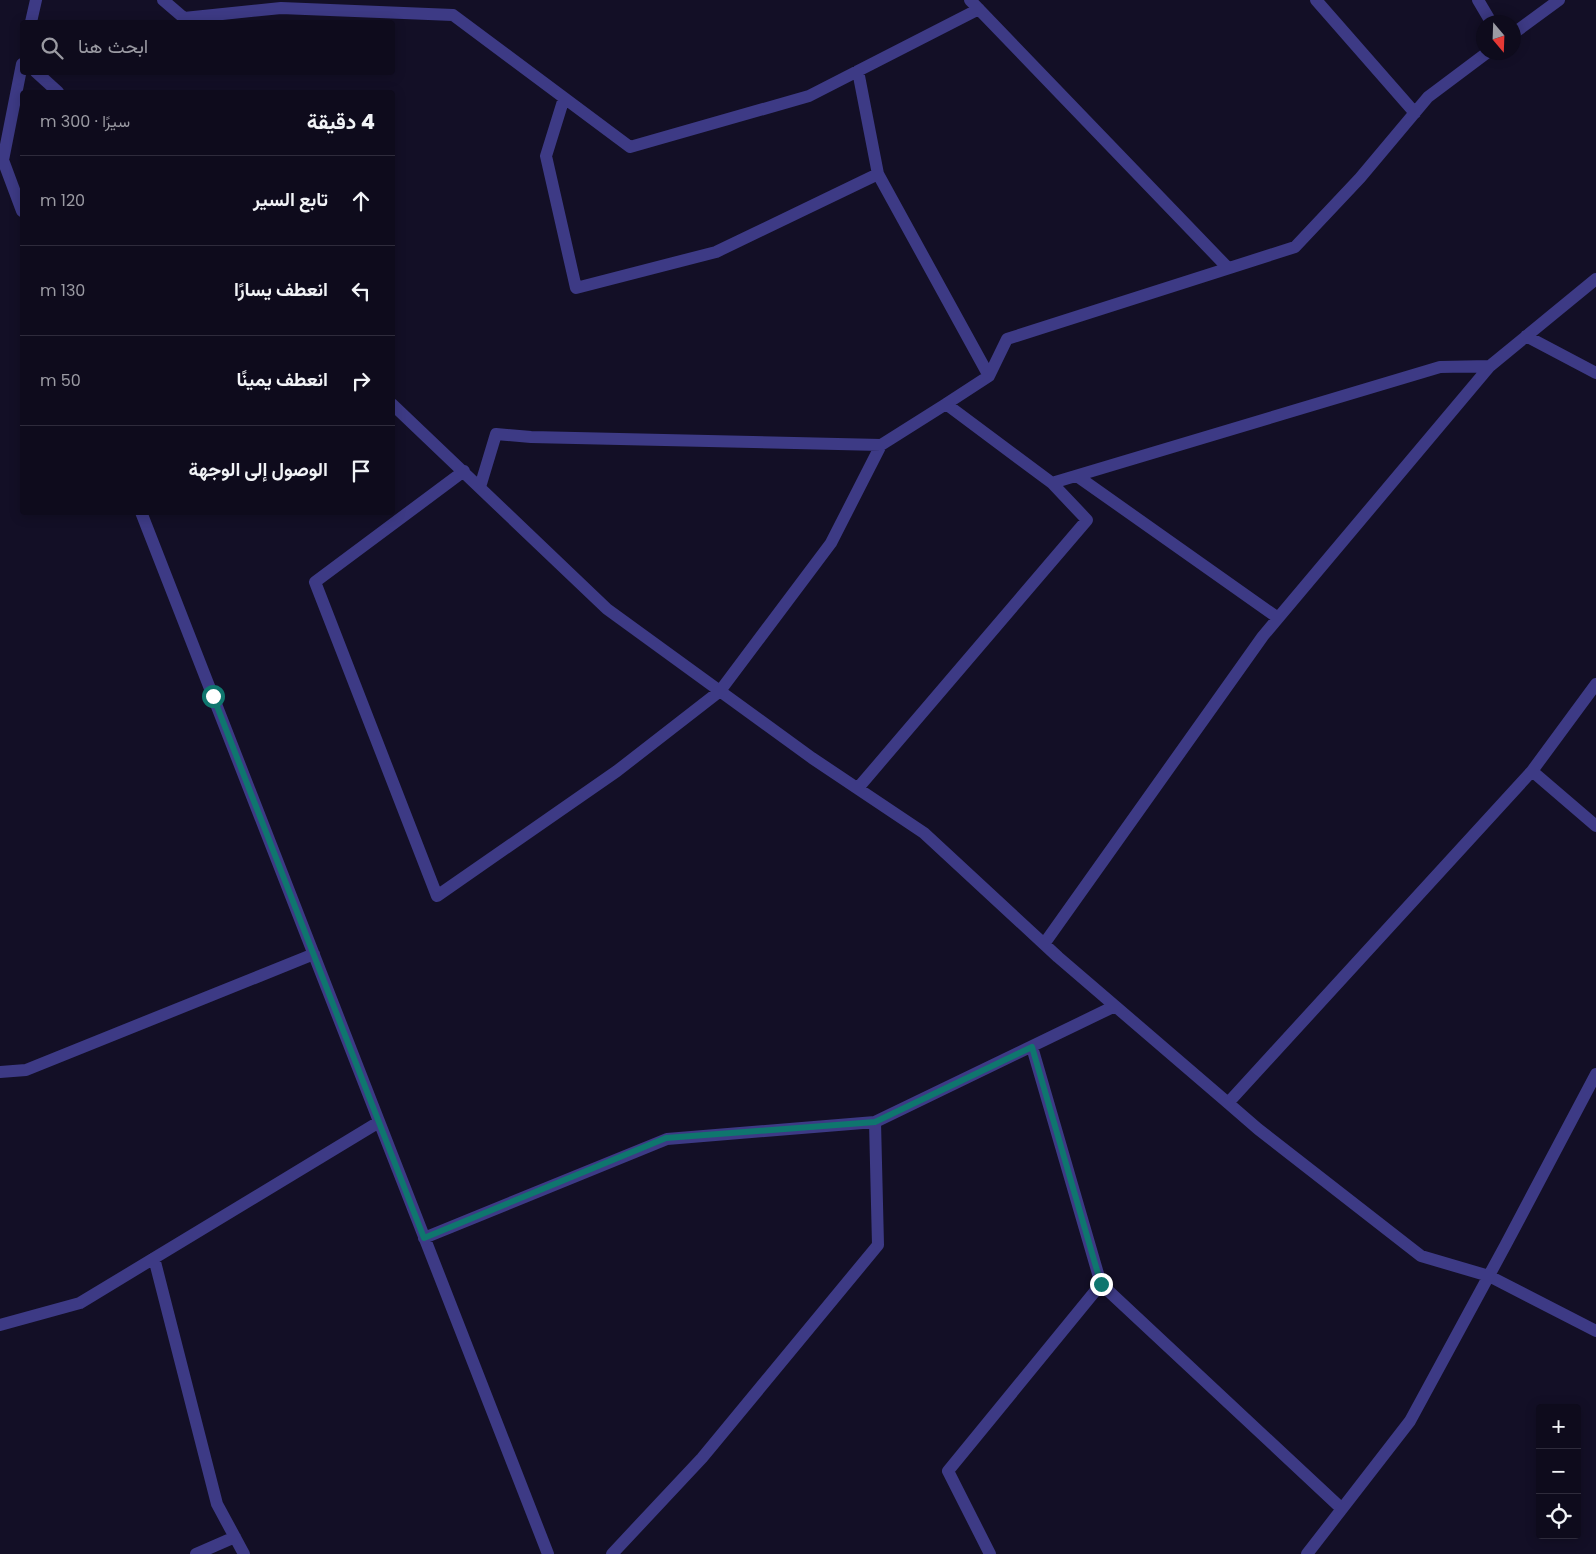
<!DOCTYPE html>
<html lang="ar">
<meta charset="utf-8">
<style>
:root{--surface:#0e0b1c;--page:#171425;--text:#f1f3f6;--muted:#9b9ba3;--line:#2e2b3b}
body{margin:0;font-family:Poppins,Vazirmatn,sans-serif;background:var(--page);color:var(--text);direction:rtl}
.controls{position:absolute;right:15px;bottom:15px;display:grid;overflow:hidden;border-radius:5px;box-shadow:0 2px 12px #0003}
.controls button{width:45px;height:45px;display:grid;place-items:center;padding:0;border:0;border-bottom:1px solid var(--line);background:var(--surface);color:var(--text);font:25px sans-serif}
.compass{position:absolute;left:1476px;top:15px;width:45px;height:45px;border-radius:50%;background:var(--surface);box-shadow:0 2px 12px #0003;rotate:161deg}
.stop{position:absolute;width:15px;height:15px;margin:-11px;border:4px solid #0f766e;border-radius:50%;background:#fff}
.stop.end{background:#0f766e;border-color:#fff;box-shadow:0 1px 5px #0008}
.list{margin:0;padding:0;list-style:none}
h2{display:flex;justify-content:space-between;align-items:center;height:65px;margin:0;padding:0 20px;font-size:21px}
h2 small{font-size:16px;font-weight:400;color:var(--muted)}
.list li{display:grid;grid-template-columns:32px 1fr auto;gap:15px;align-items:center;box-sizing:border-box;height:90px;padding:0 20px;border-top:1px solid var(--line)}
.list b{display:block;font-size:19px;white-space:nowrap}
.list em{font-size:16px;font-style:normal;color:var(--muted)}
.icon{flex:none;width:28px;height:28px;fill:none;stroke:currentColor;stroke-width:2;stroke-linecap:round;stroke-linejoin:round}
.map{position:relative;flex:none;width:1596px;height:1554px;overflow:hidden;direction:ltr}
.search{position:absolute;background:var(--surface);box-shadow:0 2px 12px #0003;left:20px;top:20px;width:375px;height:55px;display:flex;align-items:center;gap:12px;box-sizing:border-box;padding:0 18px;border-radius:5px;color:var(--muted);font-size:19px}
.panel{position:absolute;background:var(--surface);box-shadow:0 2px 12px #0003;left:20px;top:90px;width:375px;height:425px;border-radius:5px;direction:rtl}
.map>svg:first-child{display:block}
.lines{fill:none;stroke-linecap:round;stroke-linejoin:round}
.minor{stroke:#3d3a85;stroke-width:12}
.route{stroke:#0f766e;stroke-width:6}
</style>
<div class="map">
<svg width="1596" height="1554" viewBox="0 0 1596 1554">
<rect width="100%" height="100%" fill="#130f26"/>
<g class="lines">
<!-- minor -->
<path class="minor" d="M163 0 184 18 281 8 453 15 630 147 809 96 979 9
M970 0 1228 268
M1316 0 1415 113
M1478 0 1491 22
M31 22 36 0
M1514 33 1559 0
M22 64 3 160 22 211
M858 71 878 174 989 376
M36 72 58 92
M564 98 546 156 576 288 716 252 878 174
M1526 336 1596 373
M392 404 607 609 812 758 924 833 1058 957 1228 1103 1258 1129 1421 1256 1489 1276 1596 1331
M946 404 989 376 1007 339 1295 247 1360 178 1428 97 1488 52
M464 471 315 582 437 896 617 771 720 691 831 543 881 445
M1077 476 1278 618
M1052 483 1440 367 1490 366
M480 487 496 434 531 437 881 445 946 404 1052 483 1087 520 858 788
M141 512 548 1554
M1532 771 1596 826
M1044 944 1263 636 1490 366 1596 279
M1032 1047 1101 1284 1342 1509
M0 1072 26 1070 314 954
M1228 1103 1532 771 1596 684
M424 1238 667 1139 875 1122 1115 1006
M154 1258 217 1504 244 1554
M0 1325 80 1303 379 1122
M196 1554 235 1537
M612 1554 702 1458 878 1245 875 1122
M990 1554 948 1471 1101 1284
M1307 1554 1410 1421 1505 1246 1596 1074"/>
</g>
<g class="lines">
<!-- route -->
<path class="route" d="M213 696 424 1238 666 1138 875 1122 1032 1047 1101 1284"/>
</g>
</svg>
<div class="controls">
<button>+</button>
<button>−</button>
<button><svg class="icon" aria-label="locate" viewBox="0 0 24 24"><circle cx="12" cy="12" r="6"/><path d="M12 2v4M12 18v4M2 12h4M18 12h4"/></svg></button>
</div>
<svg class="compass" viewBox="-18 -18 36 36"><path d="M0-13l5 13h-10z" fill="#e53935"/><path d="M0 13l5-13h-10z" fill="#9b9ba3"/></svg>
<div class="stop" style="left:213px;top:696px"></div>
<div class="stop end" style="left:1101px;top:1284px"></div>
<div class="search"><svg class="icon" aria-label="search" viewBox="0 0 24 24"><circle cx="10" cy="10" r="6"/><path d="M15 15l6 6"/></svg>ابحث هنا</div>
<section class="panel">
<h2>4 دقيقة<small>سيرًا · 300 m</small></h2>
<ul class="list">
<li><svg class="icon" aria-label="ahead" viewBox="0 0 24 24"><path d="M12 20V5M6 11l6-6 6 6"/></svg><div><b>تابع السير</b></div><em>120 m</em></li>
<li><svg class="icon" aria-label="left" viewBox="0 0 24 24"><path d="M17 20v-9H6M10 6l-5 5 5 5"/></svg><div><b>انعطف يسارًا</b></div><em>130 m</em></li>
<li><svg class="icon" aria-label="right" viewBox="0 0 24 24"><path d="M7 20v-9h11M14 6l5 5-5 5"/></svg><div><b>انعطف يمينًا</b></div><em>50 m</em></li>
<li><svg class="icon" aria-label="arrive" viewBox="0 0 24 24"><path d="M6 21V4h12l-3 4 3 4H6"/></svg><div><b>الوصول إلى الوجهة</b></div></li>
</ul>
</section>
</div>
